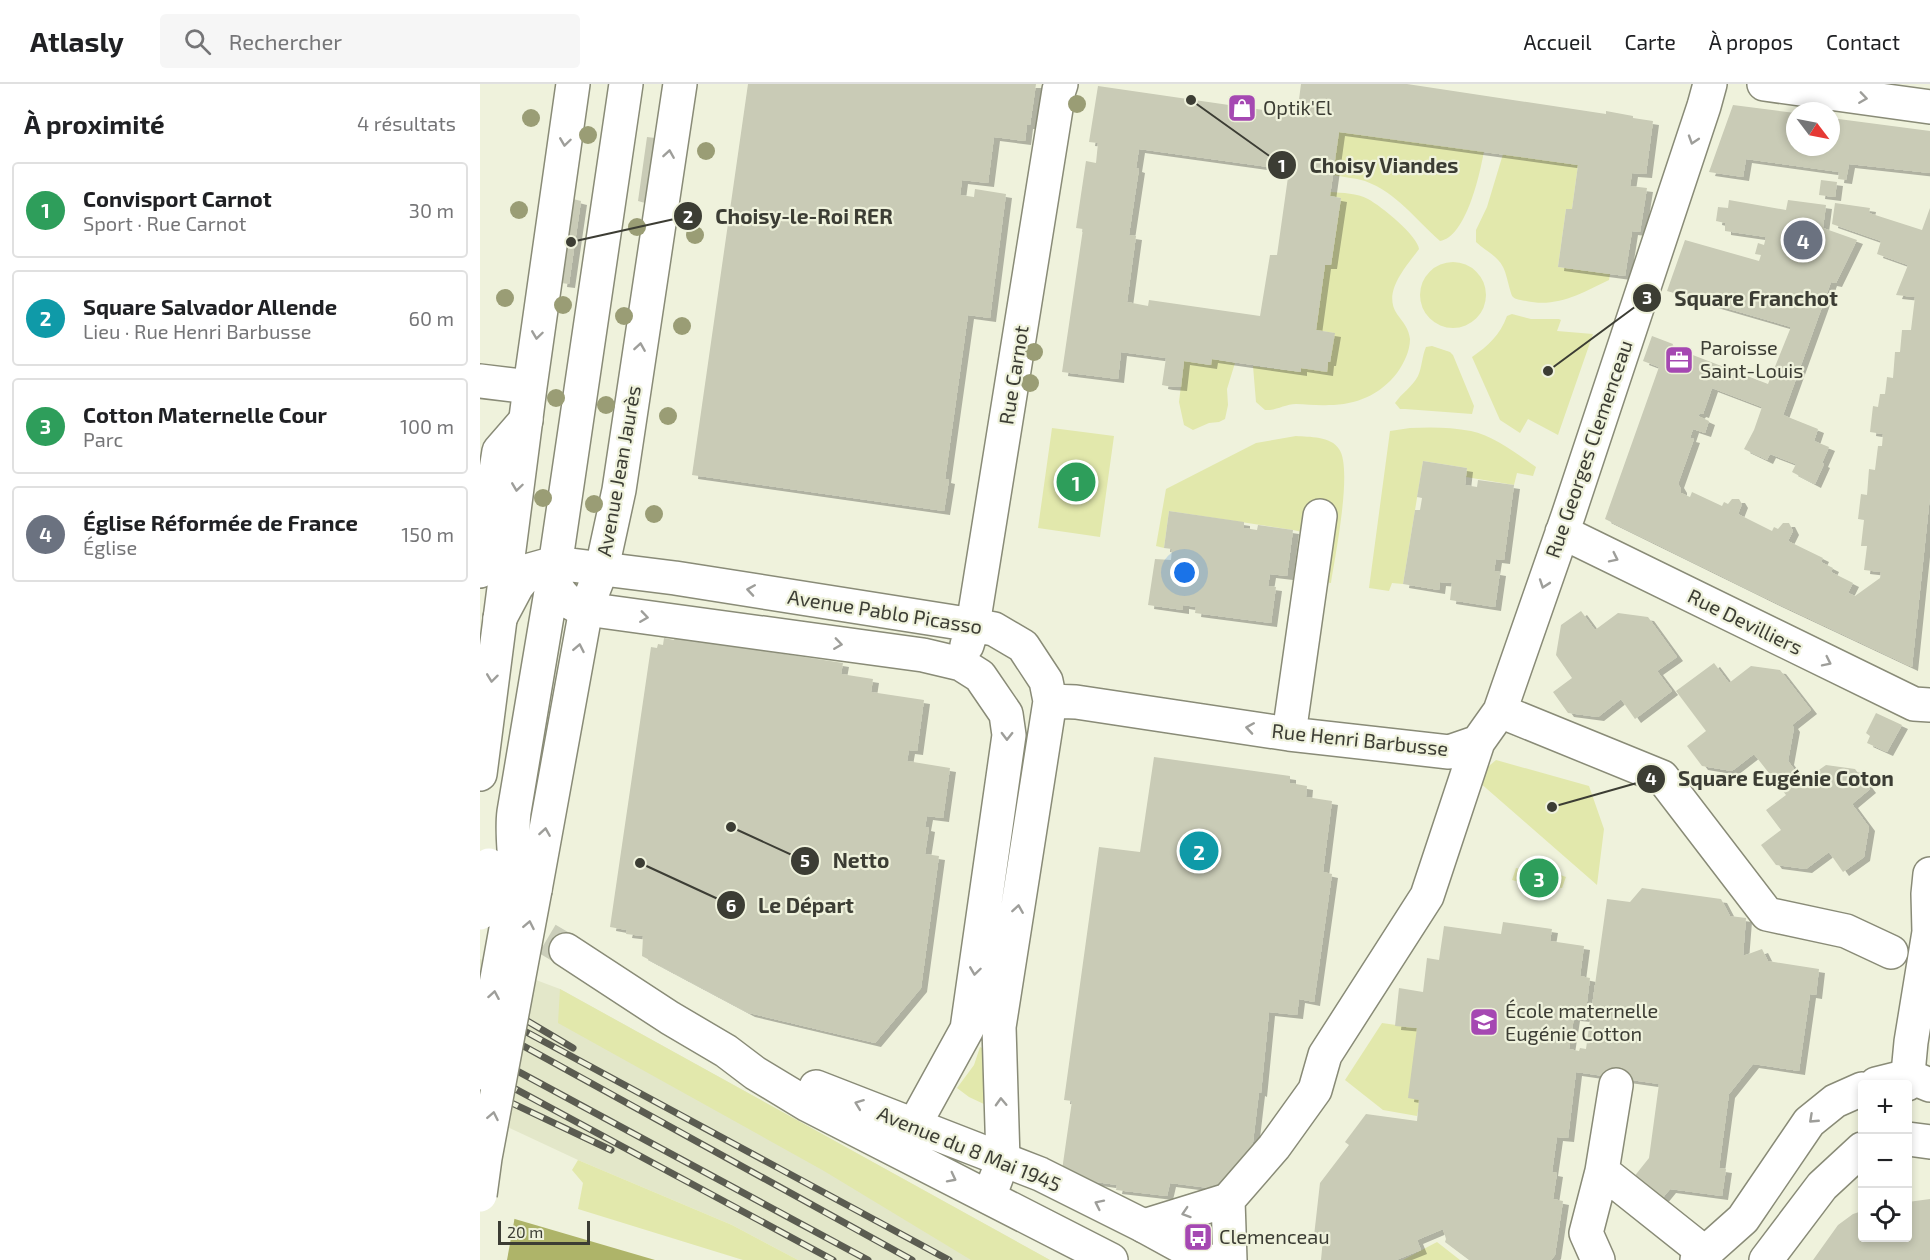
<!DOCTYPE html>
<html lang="fr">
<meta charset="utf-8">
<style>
:root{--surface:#fff;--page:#f6f6f6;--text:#202124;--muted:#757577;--line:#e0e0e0;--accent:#a548b2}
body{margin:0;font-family:"Exo 2",sans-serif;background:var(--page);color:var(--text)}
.controls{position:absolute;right:18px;bottom:18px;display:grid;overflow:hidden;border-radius:6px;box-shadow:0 3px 9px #0003}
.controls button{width:54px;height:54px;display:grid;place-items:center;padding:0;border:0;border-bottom:2px solid var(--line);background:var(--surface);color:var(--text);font:30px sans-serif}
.compass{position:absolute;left:1306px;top:18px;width:54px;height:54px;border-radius:50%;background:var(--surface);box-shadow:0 3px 9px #0003;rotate:122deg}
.scale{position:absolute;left:18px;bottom:15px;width:92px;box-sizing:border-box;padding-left:6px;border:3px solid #3c3d34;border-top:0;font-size:16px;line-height:21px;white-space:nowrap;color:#3c3d34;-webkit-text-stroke:4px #eff2dc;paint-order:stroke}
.you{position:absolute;left:705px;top:489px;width:21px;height:21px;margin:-15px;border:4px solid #fff;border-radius:50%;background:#1a73e8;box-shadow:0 0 0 9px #1a73e833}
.badge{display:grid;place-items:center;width:39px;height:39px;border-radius:50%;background:var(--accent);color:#fff;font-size:20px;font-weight:700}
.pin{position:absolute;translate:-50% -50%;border:3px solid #fff;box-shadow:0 2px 6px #0006}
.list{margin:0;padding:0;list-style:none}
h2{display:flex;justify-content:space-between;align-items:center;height:78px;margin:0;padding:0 24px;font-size:26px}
h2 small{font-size:20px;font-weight:400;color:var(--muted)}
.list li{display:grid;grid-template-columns:39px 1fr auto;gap:18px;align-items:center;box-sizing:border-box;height:96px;margin:0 12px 12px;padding:0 12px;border:2px solid var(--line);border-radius:6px}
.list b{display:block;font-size:22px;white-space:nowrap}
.list p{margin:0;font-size:20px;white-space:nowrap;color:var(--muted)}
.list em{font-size:20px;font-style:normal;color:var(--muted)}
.icon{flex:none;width:33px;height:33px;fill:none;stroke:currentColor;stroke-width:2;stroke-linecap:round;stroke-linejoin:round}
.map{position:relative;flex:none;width:1450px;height:1176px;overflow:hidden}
header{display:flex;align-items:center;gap:36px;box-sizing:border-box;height:84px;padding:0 30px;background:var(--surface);border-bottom:2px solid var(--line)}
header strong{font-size:28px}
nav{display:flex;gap:33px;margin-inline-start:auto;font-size:21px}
.search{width:420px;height:54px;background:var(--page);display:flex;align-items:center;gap:15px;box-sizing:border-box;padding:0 21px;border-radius:6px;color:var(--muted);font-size:22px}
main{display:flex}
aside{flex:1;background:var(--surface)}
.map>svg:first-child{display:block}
.built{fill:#e3e7c9}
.green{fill:#e2e8ac}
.water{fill:#aeb469}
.pier{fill:#eff2dc}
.building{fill:#c9cbb6;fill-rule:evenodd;filter:url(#shadow)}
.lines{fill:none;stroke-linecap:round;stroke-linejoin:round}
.major-tunnel{stroke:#cbceba;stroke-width:33;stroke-dasharray:33 16;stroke-linecap:butt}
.minor-casing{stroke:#898b77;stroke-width:36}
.major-casing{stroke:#898b77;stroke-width:36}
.minor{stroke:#fff;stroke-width:33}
.major{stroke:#fff;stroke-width:33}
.rail-casing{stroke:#5b5c51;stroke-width:7}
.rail{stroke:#eff2dc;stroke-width:4.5;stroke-dasharray:14;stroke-linecap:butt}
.minor-bridge-casing{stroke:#898b77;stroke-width:36;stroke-linecap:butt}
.major-bridge-casing{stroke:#898b77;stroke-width:36;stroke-linecap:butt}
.minor-bridge{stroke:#fff;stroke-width:33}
.major-bridge{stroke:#fff;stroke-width:33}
.tree{fill:#9a9d75}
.oneway{stroke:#9e9e9a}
.labels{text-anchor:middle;stroke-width:4.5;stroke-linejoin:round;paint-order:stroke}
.poi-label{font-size:20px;fill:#3c3d34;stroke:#eff2dc;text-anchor:start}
.street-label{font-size:20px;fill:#3c3d34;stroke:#eff2dc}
.leader{fill:none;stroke:#3c3d34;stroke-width:2}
.callout-dot{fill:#3c3d34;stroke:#eff2dc;stroke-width:2}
.mark-label{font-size:18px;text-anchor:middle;font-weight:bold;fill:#fff}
.callout-label{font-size:21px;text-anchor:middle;font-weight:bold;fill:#3c3d34;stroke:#eff2dc;stroke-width:4.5;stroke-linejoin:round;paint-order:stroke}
</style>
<header>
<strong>Atlasly</strong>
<div class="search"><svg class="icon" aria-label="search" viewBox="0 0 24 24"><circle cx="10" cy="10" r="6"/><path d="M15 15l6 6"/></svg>Rechercher</div>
<nav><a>Accueil</a><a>Carte</a><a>À propos</a><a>Contact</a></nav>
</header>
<main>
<aside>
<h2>À proximité<small>4 résultats</small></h2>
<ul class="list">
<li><span class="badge" style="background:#2e9e5b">1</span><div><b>Convisport Carnot</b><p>Sport · Rue Carnot</p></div><em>30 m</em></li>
<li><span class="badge" style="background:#0f9aa8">2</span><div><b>Square Salvador Allende</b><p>Lieu · Rue Henri Barbusse</p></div><em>60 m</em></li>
<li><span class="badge" style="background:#2e9e5b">3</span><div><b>Cotton Maternelle Cour</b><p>Parc</p></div><em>100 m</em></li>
<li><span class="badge" style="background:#6b7280">4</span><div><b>Église Réformée de France</b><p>Église</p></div><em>150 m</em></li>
</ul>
</aside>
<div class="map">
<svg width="1450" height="1176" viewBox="0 0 1450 1176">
<defs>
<filter id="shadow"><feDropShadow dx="6" dy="4" stdDeviation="0" flood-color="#0004"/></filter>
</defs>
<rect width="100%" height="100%" fill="#eff2dc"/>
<!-- built -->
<path class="built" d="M0 875 80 905 570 1176H318L252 1141 98 1076 0 1030Z"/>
<!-- green -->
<path class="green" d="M859 48 1004 67C1000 90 986 153 960 157 935 135 917 109 885 97 875 94 863 93 852 91Z
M1023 70 1098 81 1092 125H1086L1078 183 1130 190 1129 196C1102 209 1077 224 1046 217 1042 216 1036 216 1033 213 1030 210 1027 190 1023 183 1017 171 1005 167 996 158V146L1007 123Z
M850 108C863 109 877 109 888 115 901 122 938 152 939 165 926 183 902 208 917 230 923 238 929 245 930 255 930 267 924 279 917 289 900 311 876 321 849 321 838 322 827 320 816 320 805 320 796 327 785 326L776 318 773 282 820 288 821 284 847 287 848 278H850L854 249 836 246 845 181H851L861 114 850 112Z
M940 211a33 33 0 1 1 66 0a33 33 0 1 1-66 0Z
M1032 230 1051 235H1079L1081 236 1077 247 1113 250 1078 351 1048 335 1040 349 1020 336 992 273C1008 262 1020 251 1027 232Z
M952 262 970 268 973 271 994 322 992 330 925 325H920L915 319C922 309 932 303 938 292 942 283 942 272 946 263Z
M732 275 755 279 747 305 748 321 745 335 739 338 729 339 713 346 704 341 699 318 704 277 730 281Z
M572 344 634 352 620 453 558 444Z
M930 344C950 343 971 343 991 347 1012 351 1039 371 1056 383L1053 392 1037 389 1034 401 986 393 987 384 943 377 923 500 912 499 909 507 889 504 910 347Z
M816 352C829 353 851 352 859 365 873 384 855 472 851 499L839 497 831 450 813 446 689 427 684 464 676 462 686 405 776 359Z
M1016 676 1109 702 1124 745 1117 801 999 698 1002 688Z
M1062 778 1073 782 1075 789 1086 793 1082 804 1070 803C1061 812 1047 813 1042 799L1032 796 1036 784 1047 786 1050 781 1057 782Z
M80 905 570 1176H491L344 1087 78 939Z
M902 939 937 944 942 1008 937 1032 903 1026 865 996Z
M500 963 508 967 506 1021 489 1013 477 1004 494 981Z
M98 1076 252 1141 318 1176H263L98 1125 103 1099 92 1086Z
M957 1158 980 1176H923Z"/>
<!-- water -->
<path class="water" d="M0 1128 28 1133 175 1176H0Z"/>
<!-- pier -->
<path class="pier" d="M0 1125 35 1132 27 1176H0Z"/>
<!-- building -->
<path class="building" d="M268 0H556L550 41H547L545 57 514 53 508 99 482 96 480 111 494 113 495 105 526 110 510 234 488 231 465 395 469 396 464 427 212 391Z
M821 0H927L1126 30V27L1153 32V34L1173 37 1166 90 1152 89 1150 102 1167 104 1160 148 1152 147 1145 192 1078 183 1086 125H1092L1098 81 859 48 850 112 861 114 851 181H845L836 246 855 249 850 278H848L847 288 821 284V288L732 275 731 281 704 277 701 303 687 302 682 301 686 274 641 268 638 295 582 288 603 145 596 144 606 77 616 79 618 59 609 58 618 2 817 31ZM659 65 809 86 797 171H790L780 232 669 216 668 222 647 218 656 152 649 151 659 85 656 84Z
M1253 21 1315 29V63H1351V34L1450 47V89L1369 80 1366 96 1358 95 1359 88 1266 75 1263 93 1229 88Z
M167 53 175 54 165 119 158 117Z
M1341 96 1357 98 1355 113 1339 111Z
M93 115 101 117 89 200 81 199Z
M1249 116 1306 126 1308 116 1346 121 1343 144 1377 156 1356 199 1351 198 1303 331 1338 345 1334 357 1349 363 1342 379 1344 380 1335 400 1312 388 1316 380 1290 370 1287 376 1264 365 1274 346 1282 323 1232 304 1223 330 1220 329 1218 332 1229 337 1225 349 1213 345 1210 354 1214 355 1198 400 1201 405V409L1210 413 1212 408 1242 422 1244 418 1248 420 1252 415H1259L1262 420 1258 430 1292 447 1294 443 1298 445 1303 439H1309L1313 447 1308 457 1343 474 1341 478 1353 484 1351 488 1373 499 1368 509 1375 512 1400 494 1401 488 1384 486 1387 462H1381L1384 436 1378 435 1381 410 1387 411 1389 385 1395 386 1398 362H1402L1403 350 1390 348 1393 322 1398 323 1400 310H1405L1407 293 1413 294 1415 268H1420L1422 246H1431L1435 213 1416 211 1428 181 1397 170 1401 157 1352 140 1355 119 1390 124 1389 129 1442 146 1450 124V412L1432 583 1296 519 1125 435 1179 283 1163 277 1172 252 1193 260 1192 263 1288 300 1311 243 1187 207 1205 156 1279 177 1281 171 1275 170 1278 159 1284 161 1286 153 1245 147V139L1236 137 1238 123 1248 124Z
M943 377 987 384 985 401 997 403 998 396 1034 401 1024 476 1016 475 1014 487 1020 488 1015 523 970 516 972 499 960 498 959 506 923 500 935 426H940L942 414 937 413Z
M689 427 764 438V444L777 446 778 441 813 446 807 492 790 490 788 502 796 503 791 539 715 529 716 523 703 521V526L668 521 675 475 691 476 692 465 684 464Z
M1101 527 1115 546 1138 529 1168 533 1197 573 1177 587 1192 607 1155 635 1141 615 1118 633 1088 629 1073 608 1092 594 1076 571 1081 541Z
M195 553 363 579 361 590 393 595 391 608 444 616 437 667 429 666 427 677 470 684 463 734 447 732 445 743 449 744 445 770 459 772 441 904 395 959 269 929 162 872 163 852 146 850 147 846 130 843 171 563 177 564 178 560 183 561 184 554 194 556Z
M1234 579 1249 599 1271 582 1300 586 1331 626 1312 641 1314 644 1308 677 1323 697 1346 681 1375 685 1390 705 1372 720 1389 743 1384 773 1363 788 1349 768 1326 785 1296 781 1281 761 1301 746 1286 726 1306 711 1274 670 1252 687 1222 682 1207 662 1226 647 1196 607Z
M1396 629 1422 641 1407 668 1387 659 1390 652 1386 649Z
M674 673 810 692V699L827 702 826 713 852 717 843 788 852 790 834 918 819 915 817 931 789 928 781 1009 779 1008 770 1083 745 1106 690 1099 687 1112 636 1106 637 1101 581 1093 592 1017 584 1016 619 763 660 768Z
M1162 804 1241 815 1250 832 1266 834 1263 872 1282 865 1288 877 1339 885 1336 911 1330 910 1319 987 1273 980 1249 1010 1239 1084 1246 1085 1242 1112 1190 1105 1181 1116 1153 1094 1169 1074 1179 1000 1096 988 1088 1054 1077 1053 1072 1088 1077 1089 1073 1115 1083 1117 1075 1171 1071 1176H989L965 1158 966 1155 963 1145 937 1156 941 1166 916 1176H841L843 1154 834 1152 840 1099 869 1061 865 1058 886 1030 937 1037 939 1016 928 1014 937 944 915 942 919 904 943 908 947 874 959 876 964 842 1021 850 1023 838 1072 845 1070 857 1104 862 1100 892 1110 894 1105 934 1094 933 1089 965 1099 967 1100 964 1106 965 1127 815 1150 818Z
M1450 1115V1176H1333L1358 1141 1373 1130 1382 1127V1154H1428V1118Z"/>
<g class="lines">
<!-- major-tunnel -->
<path class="major-tunnel" d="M25 830 86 866"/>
<!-- minor casing -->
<g class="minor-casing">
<path id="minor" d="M1284 0 1450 23
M1082 448 1434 620 1450 621
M0 487 19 367 46 336
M73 496C80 512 89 521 106 525L443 571 481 580 500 592 526 630 529 651 487 945 421 1065
M20 534 37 502 50 486 75 479 195 494 493 541 514 545 543 562 566 597 570 617 519 943 523 1076 509 1113
M487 561 493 541 579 6 581 0
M570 617 596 618 809 650 969 668 998 658 1020 627 1089 429 1224 22 1230 0
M1020 627 1182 693 1287 830 1366 847 1411 868
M809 650 840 432
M35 795C36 773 31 750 34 728L73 496 146 0
M1427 1000 1431 958 1449 848 1448 810 1450 790
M1136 1001 1122 1087 1225 1169
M748 1116 750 1176
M664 1142 748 1116 794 1063 835 1006 845 971 947 812 998 658
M1118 1176 1106 1149 1122 1087"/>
</g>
<!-- major casing -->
<g class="major-casing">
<path id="major" d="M0 297 50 303
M0 690 50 303 93 0
M55 806 106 525 122 484 139 406 200 0
M86 866 190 934 246 967 275 989 328 1021 631 1176
M1396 1000 1428 992 1450 1001
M336 1003 560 1090 664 1142 726 1176
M1428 1055 1450 1058
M1217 1176 1263 1135 1329 1038 1355 1017 1382 1005
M1286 1176 1342 1102 1382 1065"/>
</g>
<!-- minor -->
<use href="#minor" class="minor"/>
<!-- major -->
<use href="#major" class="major"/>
<!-- rail casing -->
<g class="rail-casing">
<path id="rail" d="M0 909 93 964
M0 923 469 1176
M0 938 432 1176
M0 967 388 1176
M0 986 353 1176
M0 1004 131 1066"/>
</g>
<!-- rail -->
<use href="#rail" class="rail"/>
<!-- minor-bridge casing -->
<g class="minor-bridge-casing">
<path id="minor-bridge" d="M0 829 9 781
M0 989 35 795"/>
</g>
<!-- major-bridge casing -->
<g class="major-bridge-casing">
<path id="major-bridge" d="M0 1111 5 1074 55 806"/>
</g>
<!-- minor-bridge -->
<use href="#minor-bridge" class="minor-bridge"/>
<!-- major-bridge -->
<use href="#major-bridge" class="major-bridge"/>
</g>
<!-- trees -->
<g class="tree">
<circle cx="597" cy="20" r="9"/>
<circle cx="51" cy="34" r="9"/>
<circle cx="108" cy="51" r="9"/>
<circle cx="226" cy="67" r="9"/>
<circle cx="39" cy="126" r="9"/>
<circle cx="157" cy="143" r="9"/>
<circle cx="215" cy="151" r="9"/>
<circle cx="25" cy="214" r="9"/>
<circle cx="83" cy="221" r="9"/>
<circle cx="144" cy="232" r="9"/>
<circle cx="202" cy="242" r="9"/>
<circle cx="554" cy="268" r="9"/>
<circle cx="550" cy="299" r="9"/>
<circle cx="76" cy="314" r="9"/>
<circle cx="126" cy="321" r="9"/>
<circle cx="188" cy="332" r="9"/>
<circle cx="63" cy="414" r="9"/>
<circle cx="114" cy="420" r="9"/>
<circle cx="174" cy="430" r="9"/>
</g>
<!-- one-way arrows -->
<defs><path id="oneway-chevron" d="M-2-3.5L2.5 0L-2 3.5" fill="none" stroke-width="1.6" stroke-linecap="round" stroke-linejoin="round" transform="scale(1.5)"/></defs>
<g class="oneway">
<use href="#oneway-chevron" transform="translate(1383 14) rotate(8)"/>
<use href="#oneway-chevron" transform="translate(1213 56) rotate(108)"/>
<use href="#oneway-chevron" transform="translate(85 58) rotate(98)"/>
<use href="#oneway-chevron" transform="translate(189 70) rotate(-81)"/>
<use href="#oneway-chevron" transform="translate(57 251) rotate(98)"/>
<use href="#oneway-chevron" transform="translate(160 263) rotate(-81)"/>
<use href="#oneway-chevron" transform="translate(37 403) rotate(98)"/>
<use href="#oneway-chevron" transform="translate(1134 474) rotate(26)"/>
<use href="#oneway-chevron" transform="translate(1064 500) rotate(109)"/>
<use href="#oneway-chevron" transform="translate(271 506) rotate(-171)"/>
<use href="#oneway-chevron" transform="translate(164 533) rotate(8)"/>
<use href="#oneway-chevron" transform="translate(358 560) rotate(8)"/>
<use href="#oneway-chevron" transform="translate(99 564) rotate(-79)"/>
<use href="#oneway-chevron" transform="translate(1347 578) rotate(26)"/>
<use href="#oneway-chevron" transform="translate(12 594) rotate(97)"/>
<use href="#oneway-chevron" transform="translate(770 644) rotate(-171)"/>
<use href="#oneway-chevron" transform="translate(527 652) rotate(91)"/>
<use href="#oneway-chevron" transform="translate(65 748) rotate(-81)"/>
<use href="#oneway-chevron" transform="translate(538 825) rotate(-81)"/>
<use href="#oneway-chevron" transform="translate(49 841) rotate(-79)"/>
<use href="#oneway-chevron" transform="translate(495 887) rotate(98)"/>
<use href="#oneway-chevron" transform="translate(14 911) rotate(-80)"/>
<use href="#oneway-chevron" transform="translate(521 1018) rotate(-92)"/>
<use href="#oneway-chevron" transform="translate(379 1020) rotate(-159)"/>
<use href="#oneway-chevron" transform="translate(13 1032) rotate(-79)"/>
<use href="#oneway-chevron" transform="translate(1333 1035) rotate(137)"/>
<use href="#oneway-chevron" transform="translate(472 1094) rotate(27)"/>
<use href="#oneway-chevron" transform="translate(619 1120) rotate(-154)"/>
<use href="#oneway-chevron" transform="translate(706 1129) rotate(162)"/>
</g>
<!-- icons -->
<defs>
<g id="shop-square" transform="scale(1.5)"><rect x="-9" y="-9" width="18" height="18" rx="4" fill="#a548b2" stroke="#eff2dc"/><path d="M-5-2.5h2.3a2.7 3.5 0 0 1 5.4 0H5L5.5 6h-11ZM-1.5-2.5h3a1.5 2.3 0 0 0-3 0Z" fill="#fff"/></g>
<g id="office-square" transform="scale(1.5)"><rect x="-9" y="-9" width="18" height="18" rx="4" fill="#a548b2" stroke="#eff2dc"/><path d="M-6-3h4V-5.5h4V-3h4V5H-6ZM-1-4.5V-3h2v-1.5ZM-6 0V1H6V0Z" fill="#fff"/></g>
<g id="school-square" transform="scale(1.5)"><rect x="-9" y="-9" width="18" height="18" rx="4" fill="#a548b2" stroke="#eff2dc"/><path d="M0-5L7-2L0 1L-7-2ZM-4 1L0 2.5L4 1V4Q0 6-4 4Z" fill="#fff"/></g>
<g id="bus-square" transform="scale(1.5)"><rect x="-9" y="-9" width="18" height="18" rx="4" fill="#a548b2" stroke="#eff2dc"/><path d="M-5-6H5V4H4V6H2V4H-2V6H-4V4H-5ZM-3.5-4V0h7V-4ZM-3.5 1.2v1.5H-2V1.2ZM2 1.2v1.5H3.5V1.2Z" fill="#fff"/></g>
</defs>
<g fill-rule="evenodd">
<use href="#shop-square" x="762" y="24"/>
<use href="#office-square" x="1199" y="276"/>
<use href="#school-square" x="1004" y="938"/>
<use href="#bus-square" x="718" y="1153"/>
</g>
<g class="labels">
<!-- poi labels -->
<g class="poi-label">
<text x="783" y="31">Optik'El</text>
<text x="1220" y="271">Paroisse<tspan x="1220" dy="23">Saint-Louis</tspan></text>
<text x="1025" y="934">École maternelle<tspan x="1025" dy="23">Eugénie Cotton</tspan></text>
<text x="739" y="1160">Clemenceau</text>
</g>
<!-- street labels -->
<g class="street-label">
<text transform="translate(534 291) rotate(-81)" y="7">Rue Carnot</text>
<text transform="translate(1109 365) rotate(-71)" y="7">Rue Georges Clemenceau</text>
<text transform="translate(139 387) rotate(-80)" y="7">Avenue Jean Jaurès</text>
<text transform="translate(405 528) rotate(9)" y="7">Avenue Pablo Picasso</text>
<text transform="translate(1265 538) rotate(26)" y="7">Rue Devilliers</text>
<text transform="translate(880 656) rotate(6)" y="7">Rue Henri Barbusse</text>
<text transform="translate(489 1065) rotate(22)" y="7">Avenue du 8 Mai 1945</text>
</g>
</g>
<!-- callouts -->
<path class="leader" d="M711 16L802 81M91 158L208 132M1068 287L1167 214M1072 723L1171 695M251 743L325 777M160 779L251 821"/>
<g class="callout-dot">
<circle cx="711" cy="16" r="6"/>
<circle cx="91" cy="158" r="6"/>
<circle cx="1068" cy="287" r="6"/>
<circle cx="1072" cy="723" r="6"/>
<circle cx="251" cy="743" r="6"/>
<circle cx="160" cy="779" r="6"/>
<circle cx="802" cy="81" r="15"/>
<circle cx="208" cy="132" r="15"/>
<circle cx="1167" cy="214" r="15"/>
<circle cx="1171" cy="695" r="15"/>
<circle cx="325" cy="777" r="15"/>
<circle cx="251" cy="821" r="15"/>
</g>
<g class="mark-label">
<text x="802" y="88">1</text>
<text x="208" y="139">2</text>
<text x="1167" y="220">3</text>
<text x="1171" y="701">4</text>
<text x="325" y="783">5</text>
<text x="251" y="828">6</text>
</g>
<g class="callout-label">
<text x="904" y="89">Choisy Viandes</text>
<text x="324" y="140">Choisy-le-Roi RER</text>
<text x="1276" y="222">Square Franchot</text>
<text x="1306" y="702">Square Eugénie Coton</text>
<text x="381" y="784">Netto</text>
<text x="326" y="829">Le Départ</text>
</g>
</svg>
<div class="controls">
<button>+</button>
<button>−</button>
<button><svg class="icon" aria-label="locate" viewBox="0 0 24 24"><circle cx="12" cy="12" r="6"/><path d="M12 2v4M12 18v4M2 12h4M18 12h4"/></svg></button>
</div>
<svg class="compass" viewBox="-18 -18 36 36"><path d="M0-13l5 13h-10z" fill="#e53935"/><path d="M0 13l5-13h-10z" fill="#757577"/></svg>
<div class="scale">20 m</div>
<div class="you"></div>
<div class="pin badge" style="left:596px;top:398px;background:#2e9e5b">1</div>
<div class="pin badge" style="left:719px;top:767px;background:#0f9aa8">2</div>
<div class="pin badge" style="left:1059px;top:794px;background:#2e9e5b">3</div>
<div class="pin badge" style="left:1323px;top:156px;background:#6b7280">4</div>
</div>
</main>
